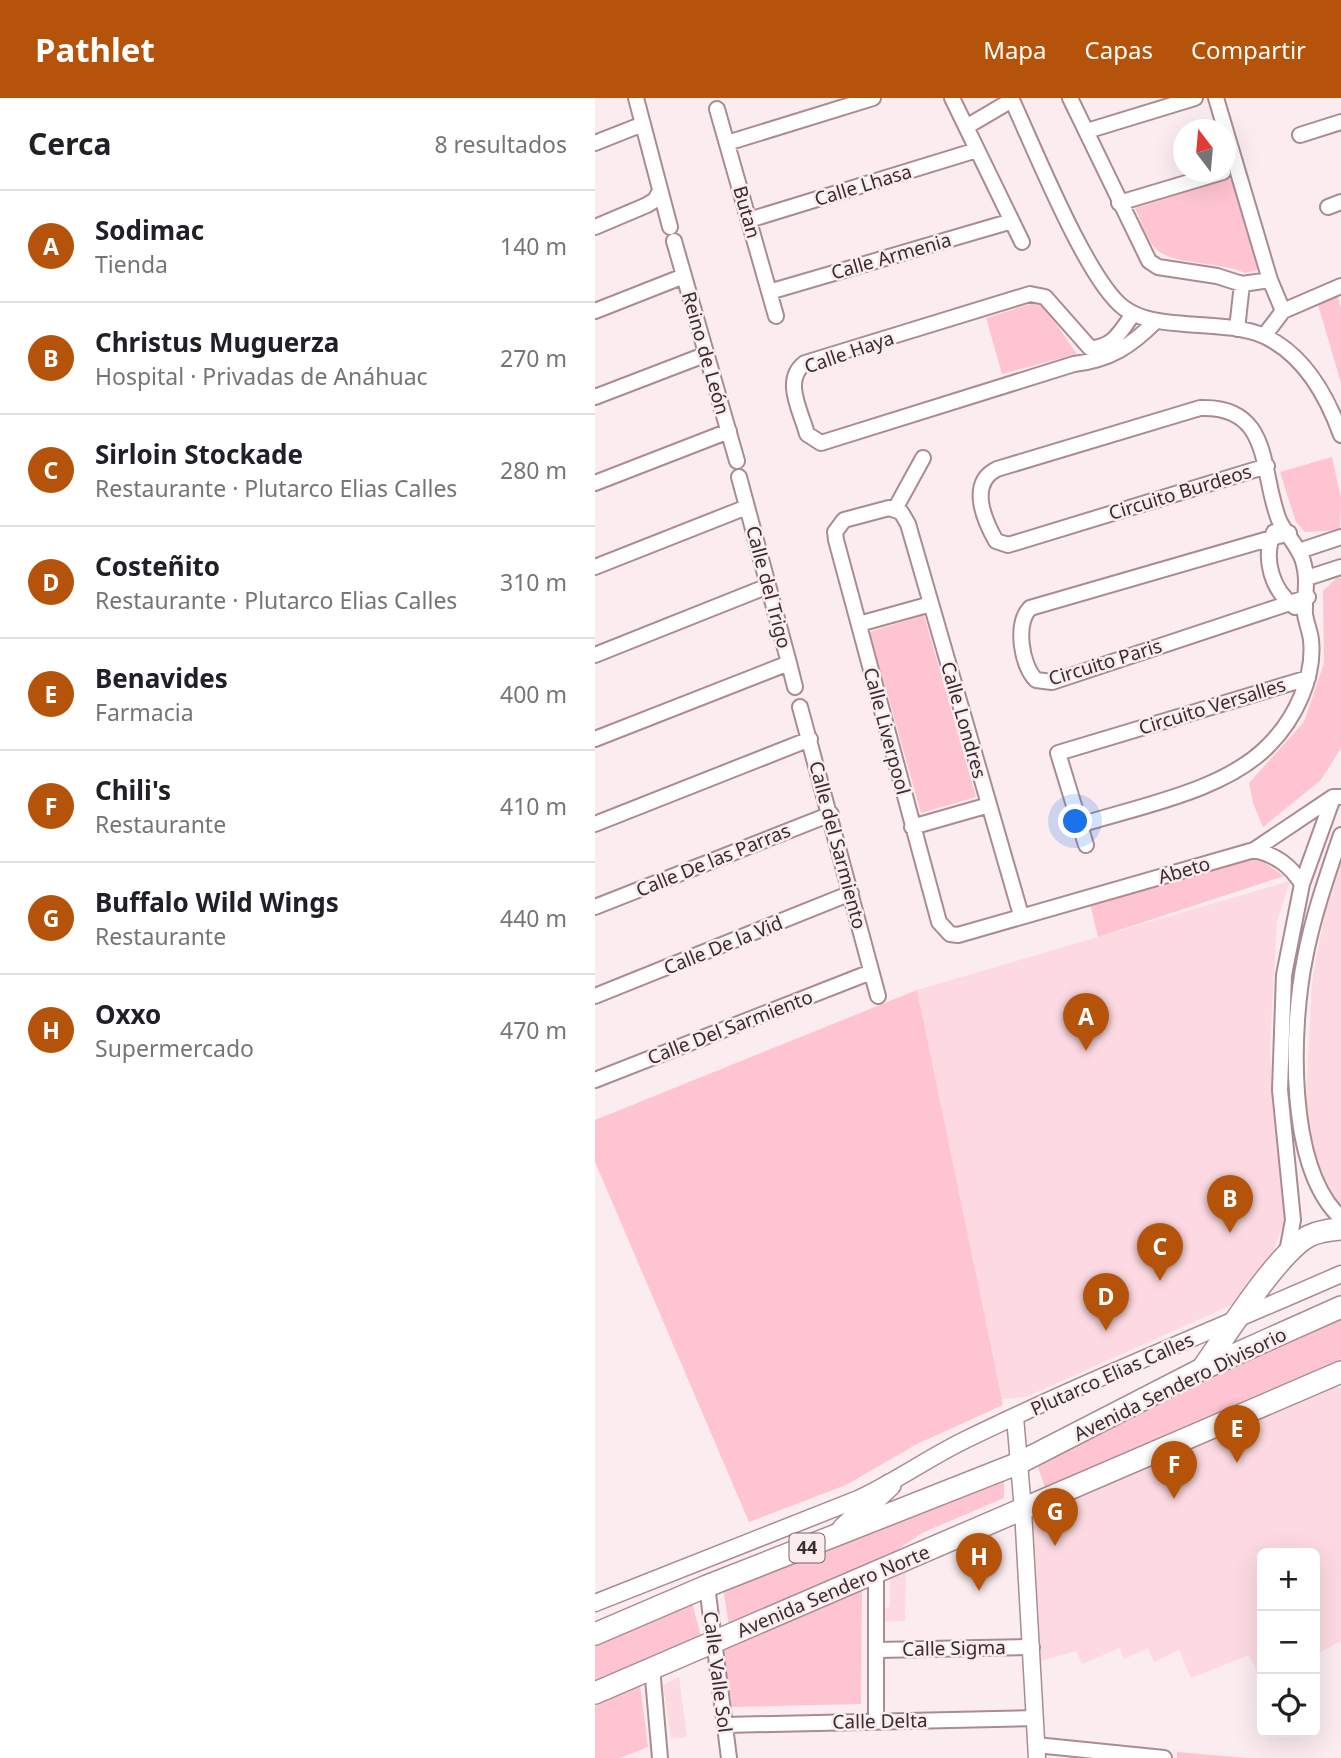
<!DOCTYPE html>
<html lang="es">
<meta charset="utf-8">
<style>
:root{--surface:#fff;--page:#f6f6f6;--text:#202124;--muted:#757577;--line:#e0e0e0;--accent:#b45309}
body{margin:0;font-family:"Noto Sans",sans-serif;background:var(--page);color:var(--text)}
.controls{position:absolute;right:21px;bottom:21px;display:grid;overflow:hidden;border-radius:10px;box-shadow:0 7px 28px #0002}
.controls button{width:63px;height:63px;display:grid;place-items:center;padding:0;border:0;border-bottom:2px solid var(--line);background:var(--surface);color:var(--text);font:35px sans-serif}
.compass{position:absolute;left:578px;top:21px;width:63px;height:63px;border-radius:50%;background:var(--surface);box-shadow:0 7px 28px #0002;rotate:344deg}
.you{position:absolute;left:481px;top:724px;width:24px;height:24px;margin:-18px;border:5px solid #fff;border-radius:50%;background:#1a73e8;box-shadow:0 0 0 10px #1a73e833}
.badge{display:grid;place-items:center;width:46px;height:46px;border-radius:50%;background:var(--accent);color:#fff;font-size:23px;font-weight:700}
.pin{position:absolute;translate:-50% -58px;filter:drop-shadow(0 2px 4px #0008)}
.pin::after{content:'';position:absolute;top:37px;width:24px;height:21px;background:inherit;clip-path:polygon(0 0,100% 0,50% 100%)}
.list{margin:0;padding:0;list-style:none}
h2{display:flex;justify-content:space-between;align-items:center;height:91px;margin:0;padding:0 28px;font-size:30px}
h2 small{font-size:23px;font-weight:400;color:var(--muted)}
.list li{display:grid;grid-template-columns:46px 1fr auto;gap:21px;align-items:center;box-sizing:border-box;height:112px;padding:0 28px;border-top:2px solid var(--line)}
.list b{display:block;font-size:26px;white-space:nowrap}
.list p{margin:0;font-size:23px;white-space:nowrap;color:var(--muted)}
.list em{font-size:23px;font-style:normal;color:var(--muted)}
.icon{flex:none;width:38px;height:38px;fill:none;stroke:currentColor;stroke-width:2;stroke-linecap:round;stroke-linejoin:round}
.map{position:relative;flex:none;width:746px;height:1660px;overflow:hidden}
header{display:flex;align-items:center;gap:42px;box-sizing:border-box;height:98px;padding:0 35px;background:var(--accent);color:#fff}
header strong{font-size:33px}
nav{display:flex;gap:38px;margin-inline-start:auto;font-size:24px}
main{display:flex}
aside{flex:1;background:var(--surface)}
.map>svg:first-child{display:block}
.built{fill:#fddae1}
.green{fill:#fec4d1}
.lines{fill:none;stroke-linecap:round;stroke-linejoin:round}
.minor-casing{stroke:#ab8b92;stroke-width:18}
.tertiary-casing{stroke:#ab8b92;stroke-width:19}
.primary-casing{stroke:#ab8b92;stroke-width:24}
.minor{stroke:#fff;stroke-width:14}
.tertiary{stroke:#fff;stroke-width:16}
.primary{stroke:#fff;stroke-width:21}
.labels{text-anchor:middle;stroke-width:5;stroke-linejoin:round;paint-order:stroke}
.shield{fill:#faecef;stroke:#736668;stroke-width:2}
.shield-label{font-size:18px;font-weight:bold;fill:#392c2e}
.street-label{font-size:19px;fill:#392c2e;stroke:#faecef}
</style>
<header>
<strong>Pathlet</strong>
<nav><a>Mapa</a><a>Capas</a><a>Compartir</a></nav>
</header>
<main>
<aside>
<h2>Cerca<small>8 resultados</small></h2>
<ul class="list">
<li><span class="badge">A</span><div><b>Sodimac</b><p>Tienda</p></div><em>140 m</em></li>
<li><span class="badge">B</span><div><b>Christus Muguerza</b><p>Hospital · Privadas de Anáhuac</p></div><em>270 m</em></li>
<li><span class="badge">C</span><div><b>Sirloin Stockade</b><p>Restaurante · Plutarco Elias Calles</p></div><em>280 m</em></li>
<li><span class="badge">D</span><div><b>Costeñito</b><p>Restaurante · Plutarco Elias Calles</p></div><em>310 m</em></li>
<li><span class="badge">E</span><div><b>Benavides</b><p>Farmacia</p></div><em>400 m</em></li>
<li><span class="badge">F</span><div><b>Chili's</b><p>Restaurante</p></div><em>410 m</em></li>
<li><span class="badge">G</span><div><b>Buffalo Wild Wings</b><p>Restaurante</p></div><em>440 m</em></li>
<li><span class="badge">H</span><div><b>Oxxo</b><p>Supermercado</p></div><em>470 m</em></li>
</ul>
</aside>
<div class="map">
<svg width="746" height="1660" viewBox="0 0 746 1660">
<rect width="100%" height="100%" fill="#faecef"/>
<!-- built -->
<path class="built" d="M746 753V1112L725 1084 719 1068 711 1001 717 884 734 793Z
M695 783 682 824 675 946 678 1016 690 1122 676 1159 643 1204 431 1299 406 1301 322 892Z
M742 1289 746 1291V1543L720 1557V1455H667V1584L654 1557 596 1580 584 1552 559 1564 553 1550 529 1561 525 1550 487 1566 481 1553 446 1563 438 1413 731 1290Z
M311 1469 310 1523 286 1524 285 1511 295 1509V1476Z
M84 1579 92 1639 76 1641 68 1587Z"/>
<!-- green -->
<path class="green" d="M636 80 665 171 650 175C625 163 577 168 560 150 551 141 546 122 540 110Z
M740 189 746 210V285L719 193Z
M445 203 482 256 407 276 391 220Z
M737 359 746 401 745 432 710 434 701 424 685 374Z
M742 480H746V650L726 682 668 729 658 705 654 685 709 624 729 565 728 493Z
M329 517 381 699 326 715 275 534Z
M661 759 689 778 503 839 495 806Z
M322 892 408 1307 322 1346 251 1387 154 1424 0 1064V1022Z
M746 1215V1261L450 1389 442 1367 500 1339 533 1317Z
M409 1376V1400L327 1435 290 1460 134 1527 128 1490Z
M267 1490 266 1606 136 1609 129 1551Z
M97 1505 106 1538 0 1584V1547Z
M45 1587 53 1649 25 1660H0V1608Z
M582 1654 653 1660H582Z"/>
<g class="lines">
<!-- minor casing -->
<g class="minor-casing">
<path id="minor" d="M41 0 75 129
M357 0 427 144
M416 0C438 47 492 183 529 210 547 223 569 224 590 226 615 228 646 228 669 238 708 256 732 298 746 337
M475 0 554 163 563 169 622 178 647 186 675 182
M621 0 675 182 688 213
M122 11 181 218
M371 29 417 2
M492 33 600 0
M705 37 746 24
M0 45 48 26
M132 45 278 0
M524 105 628 74
M733 109 746 104
M154 122 382 52
M0 129 52 107 60 102 65 93
M79 143 142 363
M174 194 417 123
M0 213 89 178
M538 216C526 233 518 250 495 250L450 199 435 196 210 265C187 282 206 313 212 336L226 345 479 266C515 262 536 248 561 223
M642 231 647 186
M669 238 688 213 746 188
M0 299 112 256
M0 385 134 333
M300 411 328 360
M679 434C667 460 677 493 700 509
M694 435 435 510C420 526 426 567 441 582L457 584 713 499
M704 453 746 439
M0 469 152 409
M712 480 746 469
M264 526 336 506
M0 557 173 488
M194 565 200 589
M205 609 283 898
M0 641 194 565 144 379
M0 726 215 641
M485 727C544 708 630 693 674 647 700 621 720 579 716 542 715 533 711 524 710 516 709 497 714 482 708 463 703 447 690 436 684 422 665 375 678 307 605 310L402 371C373 385 389 422 401 443L413 447 672 368
M317 729 394 707
M746 737C732 778 718 818 710 860 696 929 691 1069 746 1120
M491 747 463 655 713 580
M659 752C681 757 695 767 707 786
M0 809 236 716
M426 817 313 426 306 414 294 410 249 422 240 434 241 442 344 824 355 836 363 837 659 752 738 699H746
M0 898 256 795
M0 982 276 874
M692 1154 698 1122 685 992 689 877 707 786 738 700
M112 1488 134 1660
M282 1552 437 1549
M57 1569 65 1660
M281 1623V1475
M130 1627 440 1620
M441 1647 569 1660"/>
</g>
<!-- tertiary casing -->
<g class="tertiary-casing">
<path id="tertiary" d="M420 1319 428 1412 442 1660
M0 1505 263 1401C300 1384 333 1360 370 1342 493 1282 621 1231 746 1176"/>
</g>
<!-- primary casing -->
<g class="primary-casing">
<path id="primary" d="M607 1271C630 1239 683 1154 714 1138 724 1133 735 1132 746 1131
M248 1431 295 1387
M0 1536 112 1488 424 1365 605 1272 746 1209
M0 1595 746 1274"/>
</g>
<!-- minor -->
<use href="#minor" class="minor"/>
<!-- tertiary -->
<use href="#tertiary" class="tertiary"/>
<!-- primary -->
<use href="#primary" class="primary"/>
</g>
<g class="labels">
<!-- shield labels -->
<rect class="shield" x="194.5" y="1435.5" width="35" height="29" rx="5"/>
<g class="shield-label">
<text x="212" y="1456">44</text>
</g>
<!-- street labels -->
<g class="street-label">
<text transform="translate(268 87) rotate(-17)" y="7">Calle Lhasa</text>
<text transform="translate(152 114) rotate(74)" y="7">Butan</text>
<text transform="translate(296 158) rotate(-16)" y="7">Calle Armenia</text>
<text transform="translate(254 254) rotate(-19)" y="7">Calle Haya</text>
<text transform="translate(111 255) rotate(74)" y="7">Reino de León</text>
<text transform="translate(585 394) rotate(-17)" y="7">Circuito Burdeos</text>
<text transform="translate(174 489) rotate(75)" y="7">Calle del Trigo</text>
<text transform="translate(510 564) rotate(-17)" y="7">Circuito Paris</text>
<text transform="translate(617 608) rotate(-17)" y="7">Circuito Versalles</text>
<text transform="translate(369 622) rotate(74)" y="7">Calle Londres</text>
<text transform="translate(292 633) rotate(75)" y="7">Calle Liverpool</text>
<text transform="translate(243 747) rotate(75)" y="7">Calle del Sarmiento</text>
<text transform="translate(118 762) rotate(-22)" y="7">Calle De las Parras</text>
<text transform="translate(589 772) rotate(-16)" y="7">Abeto</text>
<text transform="translate(128 847) rotate(-22)" y="7">Calle De la Vid</text>
<text transform="translate(135 929) rotate(-21)" y="7">Calle Del Sarmiento</text>
<text transform="translate(517 1276) rotate(-24)" y="7">Plutarco Elias Calles</text>
<text transform="translate(585 1286) rotate(-26)" y="7">Avenida Sendero Divisorio</text>
<text transform="translate(238 1493) rotate(-23)" y="7">Avenida Sendero Norte</text>
<text transform="translate(359 1550) rotate(-1)" y="7">Calle Sigma</text>
<text transform="translate(123 1574) rotate(83)" y="7">Calle Valle Sol</text>
<text transform="translate(285 1623) rotate(-1)" y="7">Calle Delta</text>
</g>
</g>
</svg>
<div class="controls">
<button>+</button>
<button>−</button>
<button><svg class="icon" aria-label="locate" viewBox="0 0 24 24"><circle cx="12" cy="12" r="6"/><path d="M12 2v4M12 18v4M2 12h4M18 12h4"/></svg></button>
</div>
<svg class="compass" viewBox="-18 -18 36 36"><path d="M0-13l5 13h-10z" fill="#e53935"/><path d="M0 13l5-13h-10z" fill="#757577"/></svg>
<div class="you"></div>
<div class="pin badge" style="left:491px;top:953px">A</div>
<div class="pin badge" style="left:635px;top:1135px">B</div>
<div class="pin badge" style="left:565px;top:1183px">C</div>
<div class="pin badge" style="left:511px;top:1233px">D</div>
<div class="pin badge" style="left:642px;top:1365px">E</div>
<div class="pin badge" style="left:579px;top:1401px">F</div>
<div class="pin badge" style="left:460px;top:1448px">G</div>
<div class="pin badge" style="left:384px;top:1493px">H</div>
</div>
</main>
